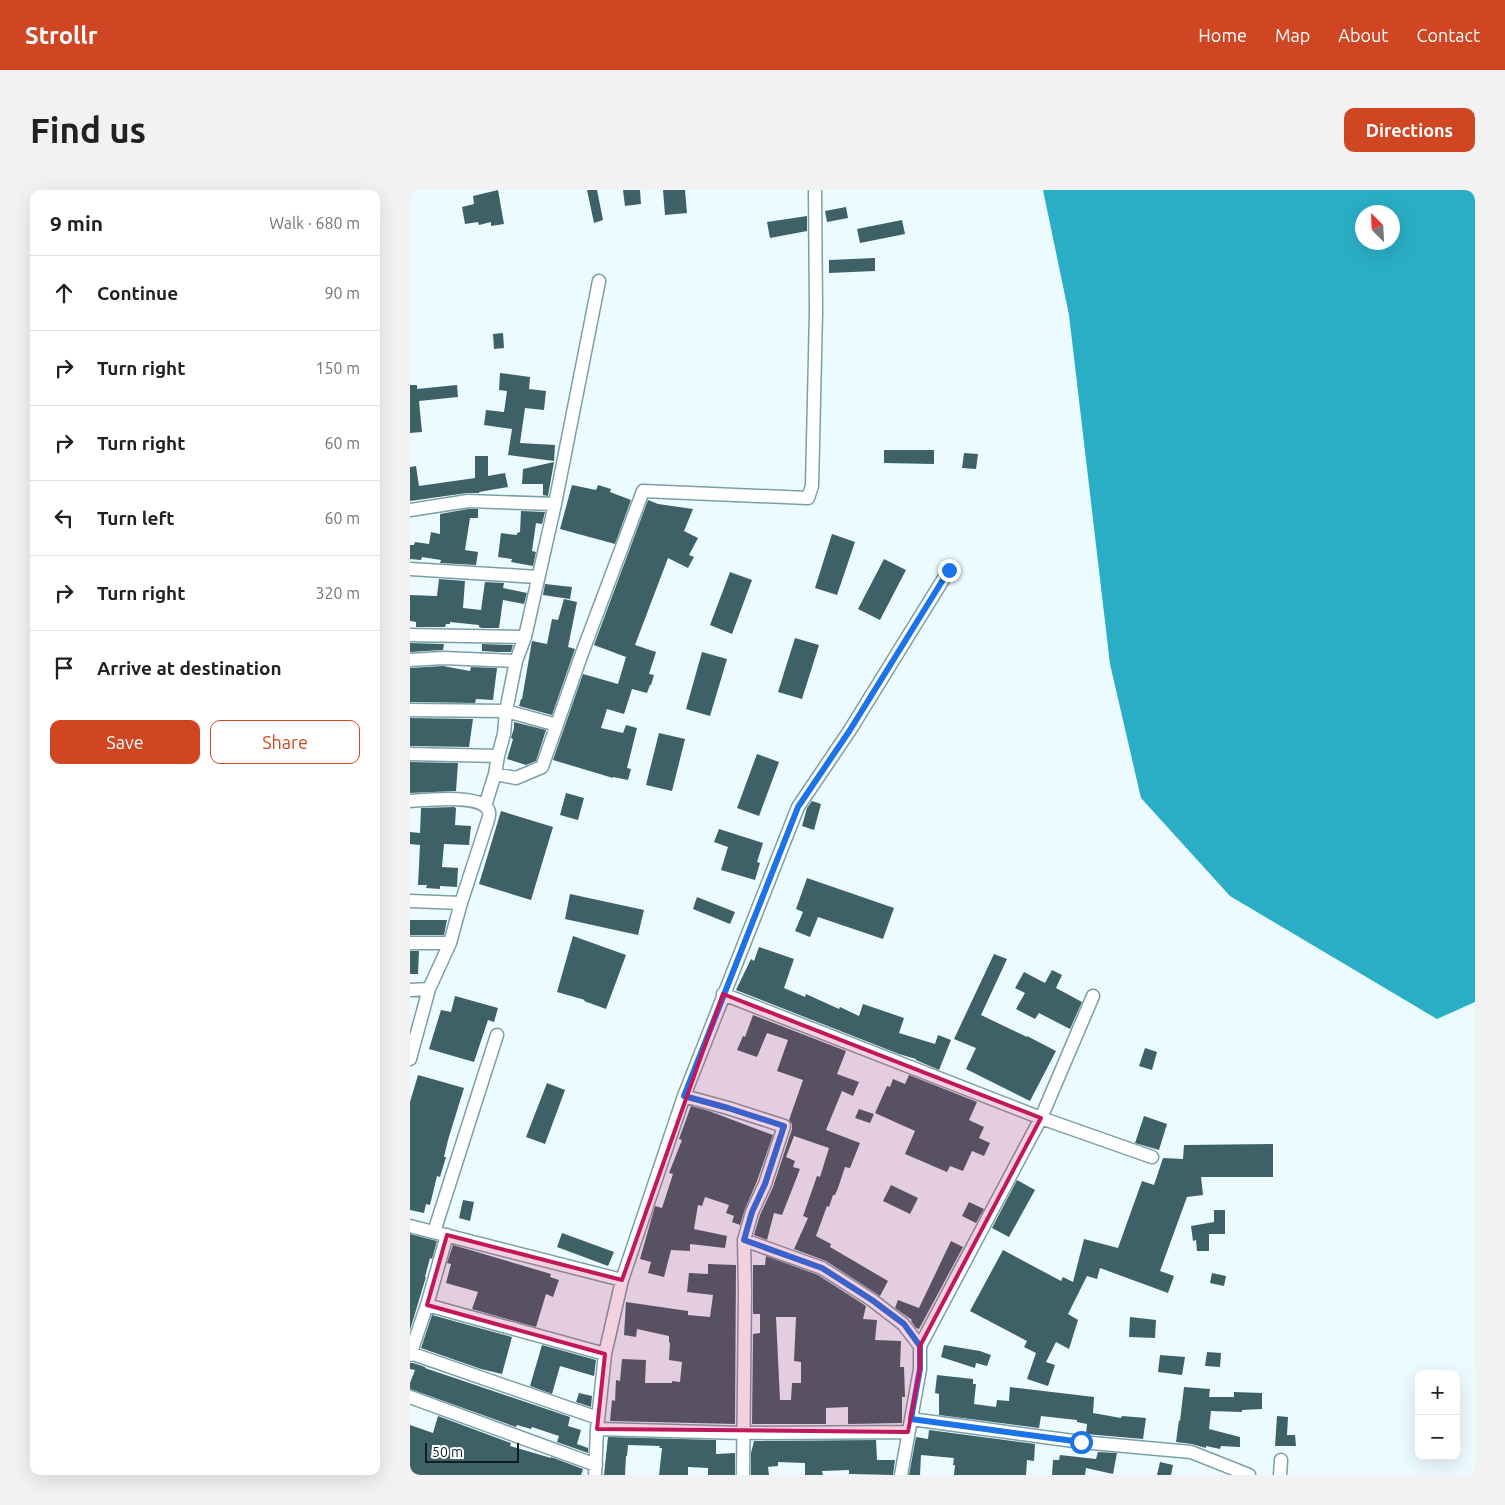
<!DOCTYPE html>
<meta charset="utf-8">
<style>
:root{--surface:#fff;--page:#f2f2f2;--text:#202124;--muted:#757577;--line:#e0e0e0;--accent:#d04622}
body{margin:0;font-family:Ubuntu,sans-serif;background:var(--page);color:var(--text)}
.controls{position:absolute;right:15px;bottom:15px;display:grid;overflow:hidden;border-radius:10px;box-shadow:0 5px 20px #0002}
.controls button{width:45px;height:45px;display:grid;place-items:center;padding:0;border:0;border-bottom:1px solid var(--line);background:var(--surface);color:var(--text);font:25px sans-serif}
.compass{position:absolute;left:945px;top:15px;width:45px;height:45px;border-radius:50%;background:var(--surface);box-shadow:0 5px 20px #0002;rotate:336deg}
.scale{position:absolute;left:15px;bottom:12px;width:94px;box-sizing:border-box;padding-left:5px;border:2px solid #101e21;border-top:0;font-size:14px;line-height:18px;white-space:nowrap;color:#101e21;-webkit-text-stroke:4px #fff;paint-order:stroke}
.stop{position:absolute;width:15px;height:15px;margin:-11px;border:4px solid #1a73e8;border-radius:50%;background:#fff}
.stop.end{background:#1a73e8;border-color:#fff;box-shadow:0 1px 5px #0008}
.list{margin:0;padding:0;list-style:none}
h2{display:flex;justify-content:space-between;align-items:center;height:65px;margin:0;padding:0 20px;font-size:21px}
h2 small{font-size:16px;font-weight:400;color:var(--muted)}
.list li{display:grid;grid-template-columns:32px 1fr auto;gap:15px;align-items:center;box-sizing:border-box;height:75px;padding:0 20px;border-top:1px solid var(--line)}
.list b{display:block;font-size:19px;white-space:nowrap}
.list em{font-size:16px;font-style:normal;color:var(--muted)}
.actions{display:flex;gap:10px;padding:15px 20px}
.actions a{flex:1;padding:11px 0;border:1px solid var(--accent);border-radius:10px;text-align:center;font-size:18px;color:var(--accent)}
.actions .main{background:var(--accent);color:#fff}
.icon{flex:none;width:28px;height:28px;fill:none;stroke:currentColor;stroke-width:2;stroke-linecap:round;stroke-linejoin:round}
.map{position:relative;flex:none;width:1065px;height:1285px;overflow:hidden;border-radius:10px}
header{display:flex;align-items:center;gap:30px;box-sizing:border-box;height:70px;padding:0 25px;background:var(--accent);color:#fff}
header strong{font-size:24px}
nav{display:flex;gap:28px;margin-inline-start:auto;font-size:18px}
.intro{display:flex;align-items:center;justify-content:space-between;box-sizing:border-box;height:120px;padding:0 30px}
h1{margin:0;font-size:35px}
.button{padding:12px 22px;border-radius:10px;background:var(--accent);color:#fff;font-size:18px;font-weight:700}
main{display:flex;gap:30px;padding:0 30px}
aside{flex:1;background:var(--surface);border-radius:10px;box-shadow:0 5px 20px #0002}
.map>svg:first-child{display:block}
.water{fill:#2aaec5;fill-rule:evenodd}
.building{fill:#3e6067;fill-rule:evenodd}
.lines{fill:none;stroke-linecap:round;stroke-linejoin:round}
.minor-casing{stroke:#7b9fa7;stroke-width:15}
.minor{stroke:#fff;stroke-width:12}
.route{stroke:#1a73e8;stroke-width:6}
.marked{fill:#c2185b;fill-opacity:0.2;stroke:#c2185b;stroke-width:4;stroke-linejoin:round}
</style>
<header>
<strong>Strollr</strong>
<nav><a>Home</a><a>Map</a><a>About</a><a>Contact</a></nav>
</header>
<div class="intro"><h1>Find us</h1><a class="button">Directions</a></div>
<main>
<aside>
<h2>9 min<small>Walk · 680 m</small></h2>
<ul class="list">
<li><svg class="icon" aria-label="ahead" viewBox="0 0 24 24"><path d="M12 20V5M6 11l6-6 6 6"/></svg><div><b>Continue</b></div><em>90 m</em></li>
<li><svg class="icon" aria-label="right" viewBox="0 0 24 24"><path d="M7 20v-9h11M14 6l5 5-5 5"/></svg><div><b>Turn right</b></div><em>150 m</em></li>
<li><svg class="icon" aria-label="right" viewBox="0 0 24 24"><path d="M7 20v-9h11M14 6l5 5-5 5"/></svg><div><b>Turn right</b></div><em>60 m</em></li>
<li><svg class="icon" aria-label="left" viewBox="0 0 24 24"><path d="M17 20v-9H6M10 6l-5 5 5 5"/></svg><div><b>Turn left</b></div><em>60 m</em></li>
<li><svg class="icon" aria-label="right" viewBox="0 0 24 24"><path d="M7 20v-9h11M14 6l5 5-5 5"/></svg><div><b>Turn right</b></div><em>320 m</em></li>
<li><svg class="icon" aria-label="arrive" viewBox="0 0 24 24"><path d="M6 21V4h12l-3 4 3 4H6"/></svg><div><b>Arrive at destination</b></div></li>
</ul>
<div class="actions"><a class="main">Save</a><a>Share</a></div>
</aside>
<div class="map">
<svg width="1065" height="1285" viewBox="0 0 1065 1285">
<rect width="100%" height="100%" fill="#ecfbff"/>
<!-- water -->
<path class="water" d="M633 0H1065V812L1027 829 820 706 731 608 700 474 659 125ZM952 22H982V52H952Z"/>
<!-- building -->
<path class="building" d="M88 0 94 34 81 36V32L69 35 68 32 55 34 52 17 64 14 63 6Z
M177 0H187L193 30 184 33Z
M213 0H230L231 14 215 16Z
M253 0H275L277 23 255 25Z
M436 17 438 28 417 32 415 21Z
M397 26V41L360 48 357 32Z
M492 30 495 44 450 53 447 39Z
M465 68V81L419 83V70Z
M93 143 94 158 84 159 83 144Z
M90 183 120 187 119 199 136 201 134 220 115 218 110 253 145 255 144 271 98 265 102 239 74 235 76 220 94 222 97 201 89 200Z
M0 195H7V199L47 195 48 207 9 211 12 242 0 243Z
M474 260H524V274L474 273Z
M554 263 568 264 566 279 552 278Z
M65 266H78V286L95 283 98 297 69 302V303H57L0 311V277L6 276 9 296 65 288Z
M144 272 138 306 133 305V294H112L113 279Z
M162 295 186 300 188 295 201 299 200 302 221 310 205 354 150 339Z
M238 310 248 314 283 319 274 341 288 348 279 365 284 367 278 378 258 368 225 455 246 462 239 484 244 485 241 495H240L237 503 222 499 214 524 197 519 191 538 213 543 216 535 227 538 217 578 221 579 218 590 203 587V588L143 570 173 484 208 494 216 467 184 455Z
M58 319H68V328H60L55 360 68 362 66 375 30 373 31 370 12 367 11 370 0 369V355H4L5 352 19 354 21 342 30 344V324Z
M111 321 135 322 132 334 126 333 122 361 126 362 123 376 101 372 102 369 88 367 91 343 107 345V343L110 342Z
M422 344 445 352 427 405 405 398Z
M474 369 496 380 470 430 448 419Z
M320 382 342 390 322 444 300 435Z
M29 389 55 391 53 418 71 420 75 392 94 393 93 398 117 403 114 414 93 410 89 438H72L69 437V435L40 432V434H36L35 437H6V432L0 431V405L27 406Z
M135 394 162 397 160 409 133 405Z
M154 409 167 412 158 457 165 459 142 525 109 516 111 509H112L122 451 137 454 142 429 148 430Z
M385 448 409 455 392 509 368 502Z
M0 453 34 454 33 460 0 462Z
M72 454 103 455 101 462H88L72 461Z
M292 462 317 469 300 526 276 519Z
M33 476 60 481 61 477 87 478 83 510 66 509 65 513 0 512V478Z
M0 528 63 529 59 557 0 556Z
M104 532 136 540 126 571 116 575 97 569 103 549 101 548 104 538Z
M249 543 275 549 262 601 236 595Z
M347 564 369 572 349 626 327 618Z
M0 572 48 573 46 601 0 603Z
M156 603 174 608 168 630 150 625Z
M402 611 411 614 404 640 392 636 397 618Z
M44 617 46 618 45 635 61 636 59 655 34 654 32 677 48 678 47 697 30 696V699L16 698 17 695H8L10 655 0 654V642L10 643 11 618Z
M91 621 143 637 121 710 69 694Z
M309 639 353 653 347 672 350 673 345 690 311 680 318 657 304 652Z
M397 688 484 718 473 749 408 727 400 747 385 741 393 722 386 719Z
M160 704 234 720 228 745 155 729Z
M287 707 325 722 320 734 283 719Z
M0 730H37L34 745H0Z
M163 746 216 765 196 819 174 811 175 810 147 802Z
M349 757 384 769 374 798 395 807 396 804 429 819 430 817 449 826 453 814 494 828 489 843 525 854 528 845 541 850 529 880 506 870V869L489 864 326 800 341 769 344 771Z
M0 761H9L8 784H0Z
M584 764 597 769 571 825 617 847V846L646 861 620 911 556 879 566 858 544 849Z
M642 780 652 785 646 798 672 812 660 839 629 823 625 829 606 819 615 803 605 798 614 782 635 793Z
M45 806 88 818 84 832 78 830 64 872 19 859 31 820 41 822Z
M343 825 436 861 427 884 449 892 443 906 432 901 416 940 450 953 440 978 435 977 428 998 425 1005H423L419 1017 417 1016 406 1046 421 1054 420 1057 478 1091 470 1106 416 1071 384 1059 398 1028 393 1026 407 986 410 987 419 958 384 946 376 967 385 971 383 977 390 979 372 1025 364 1023 357 1050 344 1045 350 1025 363 997 382 939V934L379 930 393 890 367 881 378 850 357 843 347 867 327 860 333 846 335 847Z
M735 858 747 862 742 880 729 876Z
M8 885 54 898 38 950 34 967H36L30 987 27 986 20 1015 16 1014 14 1023 0 1020V912Z
M499 885 567 912 559 930 574 937 569 948 580 953 574 966 562 961 553 981 540 976 537 982 495 964 505 941 465 923 477 896 480 897 483 889 495 894Z
M137 893 155 900 135 954 116 947Z
M281 916 299 921 363 945 347 991 335 1019 330 1035 322 1032 324 1026 316 1023 319 1015 295 1007 292 1016 288 1015 284 1039 317 1046 315 1058 280 1054V1061L261 1060 254 1087 238 1083 241 1072 230 1069 245 1016 252 1018 263 984 259 983 272 950 269 949Z
M449 919 464 924 460 933 445 928Z
M734 926 757 934 749 960 725 953Z
M863 954V987H791L793 1005 777 1007 750 1081 764 1086 758 1103 690 1078 687 1089 677 1086 658 1124 668 1130 659 1159 646 1152 636 1172 645 1175 638 1196 617 1189 626 1163 614 1157 617 1151 560 1121 593 1060 651 1091 653 1087 663 1092 674 1049 708 1058 732 991 744 995 753 968 773 969 774 955Z
M607 990 625 1000 599 1047 582 1038Z
M481 995 508 1008 500 1024 473 1011Z
M53 1010 64 1012 60 1031 49 1028Z
M559 1012 574 1019 566 1033 552 1026Z
M804 1020H815V1044H799V1061H787L786 1050 783 1051 781 1036 804 1032Z
M152 1043 204 1062 198 1076 147 1057Z
M0 1044 27 1051 22 1069 20 1068 15 1087H16L0 1140Z
M541 1051 553 1057 509 1139 506 1138 501 1131 502 1130 485 1118 488 1110 509 1118Z
M43 1055 141 1084 140 1087 149 1090 143 1107 136 1104 126 1137 62 1119 68 1102 36 1093 41 1074 37 1073Z
M356 1066 408 1085 456 1116 453 1129 467 1130 465 1150 491 1151 490 1177H494L495 1207H492V1233L438 1234V1217L416 1218V1234H342L343 1144 350 1143V1124H343V1075H355ZM366 1127H386L384 1171 391 1172V1193H382L381 1210H370Z
M298 1074 326 1075 325 1234 200 1231 202 1210 205 1211 206 1190 210 1191 212 1169 236 1170 235 1193H262V1191L270 1192 272 1172 259 1170 260 1153 259 1152V1146L227 1139 226 1147 214 1145 216 1112 278 1121V1125L300 1127 303 1105 277 1102 279 1083 298 1084Z
M802 1083 816 1086 814 1096 800 1093Z
M22 1125 102 1147 92 1184 71 1179 11 1158Z
M720 1127 746 1130 745 1148 719 1147Z
M132 1155 186 1170 184 1186 150 1176 142 1204 120 1196Z
M534 1155 570 1161 581 1165 577 1176 566 1173 565 1178 531 1167Z
M797 1162 811 1163 810 1177 795 1176Z
M750 1165 775 1167 772 1185 748 1182Z
M0 1173H3L15 1177V1178L160 1227 158 1236 171 1240 167 1254 178 1258V1263L147 1252 149 1246 122 1237 121 1239 107 1235 106 1237 0 1199V1193L5 1180 0 1179Z
M527 1185 563 1189V1194H566L564 1214 586 1217 587 1210 599 1211 600 1197 684 1207 683 1223 711 1228 712 1226 736 1228 733 1249 676 1244 677 1234 667 1232V1230L631 1226 629 1238 529 1225V1204L525 1203Z
M774 1197 800 1199 799 1207H824V1202L852 1203V1219L832 1220V1222L801 1221 799 1239 830 1247V1257L811 1256 810 1259 796 1256V1258L782 1254 766 1252 769 1230 770 1231Z
M169 1203 182 1206 181 1217 166 1212Z
M28 1226 101 1253 100 1256 141 1268V1267L173 1279 171 1285H0V1235L23 1243Z
M867 1226 878 1227 877 1245H885L886 1256H865Z
M519 1240 625 1254 624 1271 617 1270 616 1285H544L545 1275H543L544 1268 511 1265 510 1285H499L506 1247 518 1249Z
M198 1247 306 1250V1264L325 1263V1285H298V1278L278 1277V1285H249L252 1258H249L250 1256 218 1255 217 1266H216L215 1285H194Z
M466 1250 467 1270H485L483 1285 439 1284V1280L412 1281 413 1285H395V1273L368 1272V1276L358 1277 359 1285H341V1263L344 1251Z
M688 1262 707 1263 703 1284 676 1278 675 1285H642L643 1270H649L650 1265 686 1269Z
M750 1272 763 1275 761 1285H747Z"/>
<g class="lines">
<!-- minor casing -->
<g class="minor-casing">
<path id="minor" d="M0 320 58 311 145 314
M0 379 128 387
M0 445 115 447
M0 470 33 468 106 471
M0 520 96 521 147 535
M0 564 88 566
M85 584 106 588 132 577 171 466 233 301 398 308 402 296 406 122 405 0
M0 611C14 610 75 603 79 622 80 625 78 630 77 633L51 713 40 753 19 799
M75 616 85 584 88 566 94 544 96 521 106 471 115 447 145 314 189 91
M0 711 51 713
M0 753H40
M0 800 19 799 0 869
M313 804 631 928 742 967
M274 906 388 617 440 540 539 380
M0 1036 212 1090 274 906 318 918 374 936 355 994 342 1022 334 1050 412 1078 462 1110 493 1134 510 1156V1179L491 1285
M24 1042 87 845
M17 1115 195 1164
M510 1156 631 928 683 806
M0 1163 188 1228
M0 1165 17 1115 37 1045
M0 1207 186 1275
M501 1229 671 1252 781 1262 839 1285
M187 1239 333 1243 498 1242
M185 1285 187 1239 195 1164 212 1090
M333 1285 335 1101 334 1050
M870 1285 871 1270"/>
</g>
<!-- minor -->
<use href="#minor" class="minor"/>
</g>
<g class="lines">
<!-- route -->
<path class="route" d="M539 380 440 540 388 617 274 906 318 918 374 936 355 994 342 1022 334 1050 412 1078 462 1110 494 1134 510 1156V1179L501 1229 671 1252"/>
</g>
<!-- marked area -->
<path class="marked" d="M313 804 631 928 510 1156V1179L498 1242 187 1239 195 1164 17 1115 37 1045 212 1090Z"/>
</svg>
<div class="controls">
<button>+</button>
<button>−</button>
</div>
<svg class="compass" viewBox="-18 -18 36 36"><path d="M0-13l5 13h-10z" fill="#e53935"/><path d="M0 13l5-13h-10z" fill="#757577"/></svg>
<div class="scale">50 m</div>
<div class="stop" style="left:671px;top:1252px"></div>
<div class="stop end" style="left:539px;top:380px"></div>
</div>
</main>
